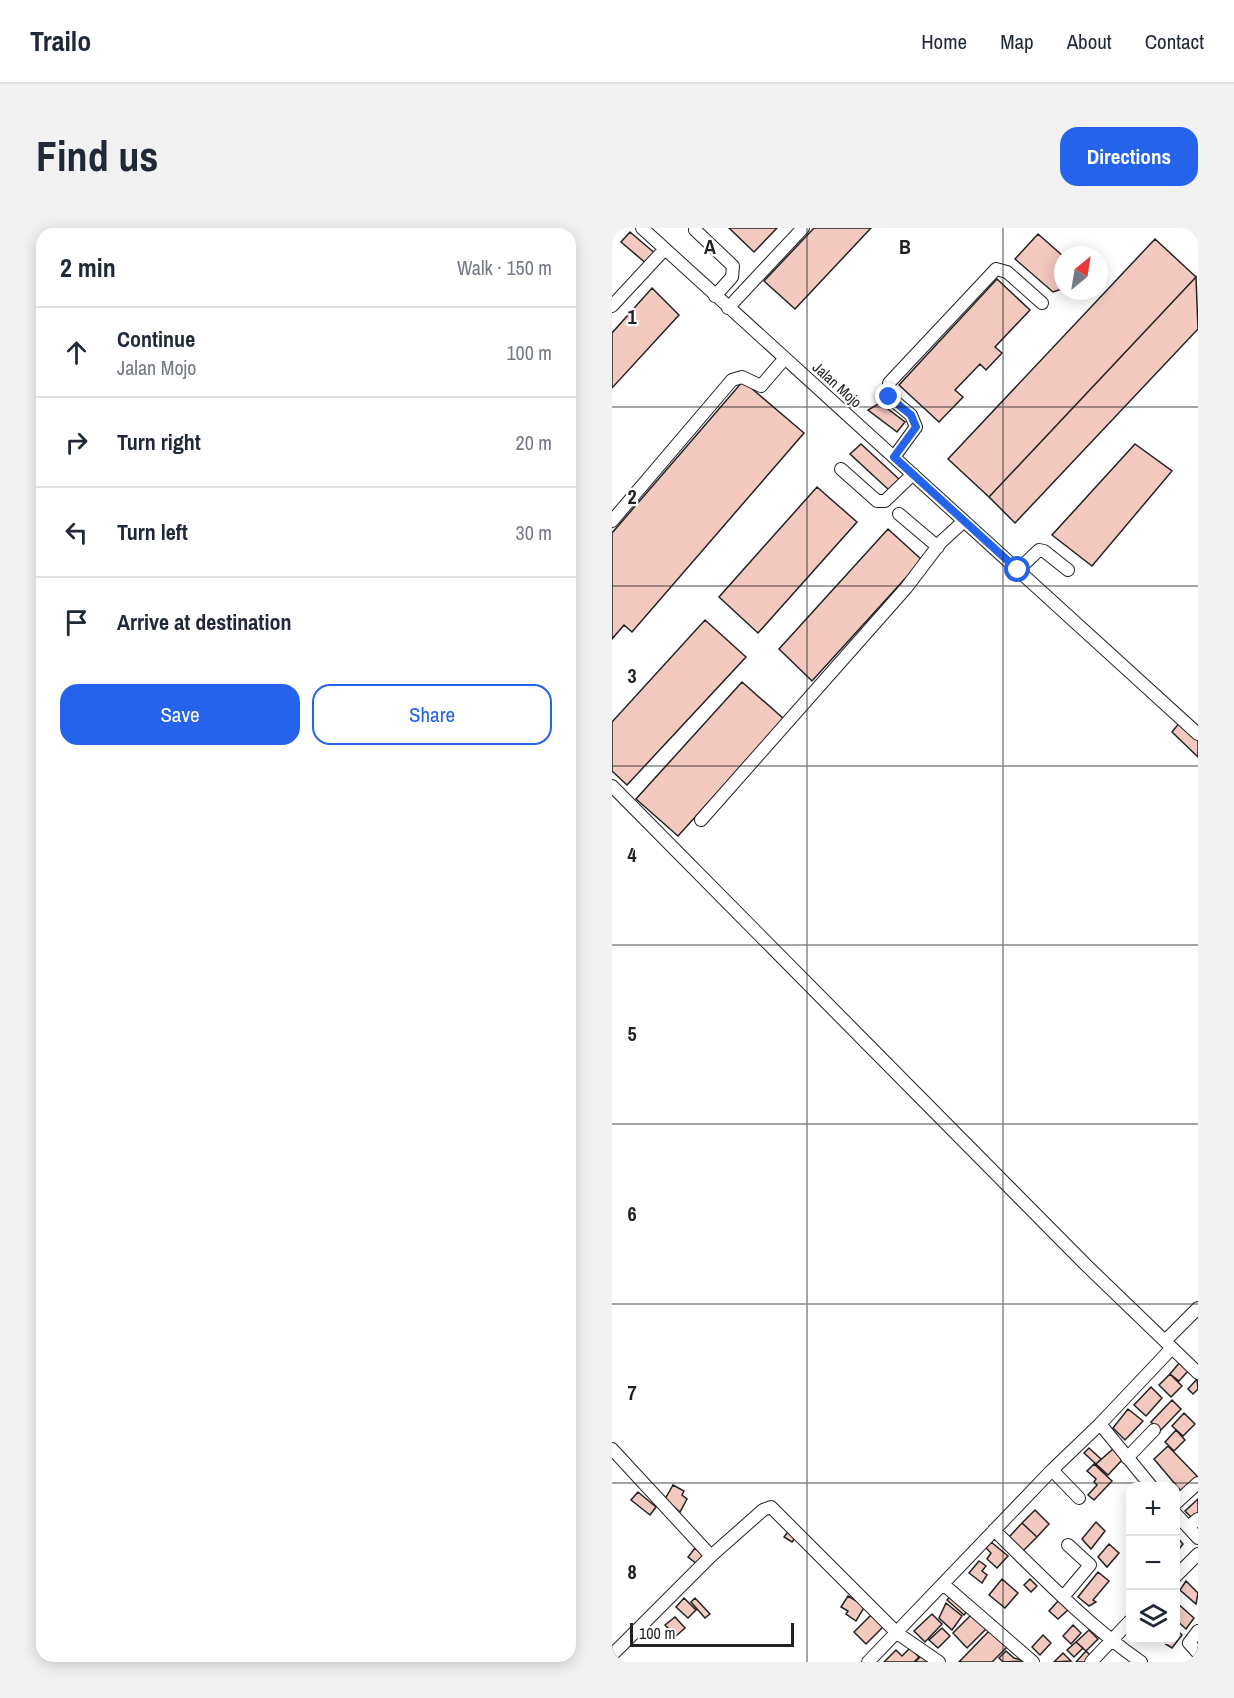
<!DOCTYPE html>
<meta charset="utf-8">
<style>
:root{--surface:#fff;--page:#f2f2f3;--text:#1f2937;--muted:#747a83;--line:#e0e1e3;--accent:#2563eb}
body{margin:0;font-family:"Archivo Narrow",sans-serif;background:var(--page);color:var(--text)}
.controls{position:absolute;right:18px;bottom:18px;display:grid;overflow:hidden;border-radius:12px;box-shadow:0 3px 15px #0003}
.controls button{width:54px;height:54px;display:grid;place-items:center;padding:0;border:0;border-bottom:2px solid var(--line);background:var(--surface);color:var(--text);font:30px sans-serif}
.compass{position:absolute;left:442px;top:18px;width:54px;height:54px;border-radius:50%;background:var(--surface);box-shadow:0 3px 15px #0003;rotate:30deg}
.scale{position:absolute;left:18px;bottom:15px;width:164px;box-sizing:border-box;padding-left:6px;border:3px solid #222;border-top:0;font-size:16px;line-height:21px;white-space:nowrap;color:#222;-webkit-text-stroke:4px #fff;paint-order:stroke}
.stop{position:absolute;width:18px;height:18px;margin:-14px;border:4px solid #2563eb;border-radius:50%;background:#fff}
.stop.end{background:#2563eb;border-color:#fff;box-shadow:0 2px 6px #0008}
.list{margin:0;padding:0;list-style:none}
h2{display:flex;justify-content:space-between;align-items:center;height:78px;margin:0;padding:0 24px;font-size:26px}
h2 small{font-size:20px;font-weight:400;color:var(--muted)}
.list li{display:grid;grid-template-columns:39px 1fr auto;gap:18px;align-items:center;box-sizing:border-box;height:90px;padding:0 24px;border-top:2px solid var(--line)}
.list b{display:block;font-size:22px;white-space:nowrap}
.list p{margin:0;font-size:20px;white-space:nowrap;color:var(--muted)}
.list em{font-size:20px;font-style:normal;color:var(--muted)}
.actions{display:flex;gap:12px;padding:18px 24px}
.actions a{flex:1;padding:14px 0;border:2px solid var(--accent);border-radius:18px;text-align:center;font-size:21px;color:var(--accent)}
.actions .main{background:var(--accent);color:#fff}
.icon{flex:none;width:33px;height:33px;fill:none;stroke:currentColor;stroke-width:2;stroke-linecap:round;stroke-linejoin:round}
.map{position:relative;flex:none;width:586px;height:1434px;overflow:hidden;border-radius:18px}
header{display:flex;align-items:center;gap:36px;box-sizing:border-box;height:84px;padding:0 30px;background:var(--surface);border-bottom:2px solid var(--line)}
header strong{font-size:28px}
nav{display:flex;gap:33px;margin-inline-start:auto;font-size:21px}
.intro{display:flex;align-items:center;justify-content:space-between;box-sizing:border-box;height:144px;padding:0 36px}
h1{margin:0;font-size:42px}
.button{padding:15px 27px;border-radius:18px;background:var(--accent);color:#fff;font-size:21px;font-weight:700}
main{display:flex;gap:36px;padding:0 36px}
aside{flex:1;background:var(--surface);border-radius:18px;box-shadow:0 3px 15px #0003}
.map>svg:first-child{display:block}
.building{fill:#f3c9c0;stroke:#222;stroke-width:1.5}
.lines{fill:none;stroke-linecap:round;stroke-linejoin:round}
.minor-casing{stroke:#222;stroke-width:14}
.minor{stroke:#fff;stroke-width:12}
.route{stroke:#2563eb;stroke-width:8}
.grid{fill:none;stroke:#222;stroke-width:1.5;stroke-opacity:0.55}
.labels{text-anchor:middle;stroke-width:4.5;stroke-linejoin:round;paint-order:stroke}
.street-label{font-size:15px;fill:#222;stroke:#fff}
.grid-label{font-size:20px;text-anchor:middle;font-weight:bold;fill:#222;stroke:#fff;stroke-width:4.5;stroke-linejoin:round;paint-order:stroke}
</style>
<header>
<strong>Trailo</strong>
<nav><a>Home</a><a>Map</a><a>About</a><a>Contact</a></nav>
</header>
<div class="intro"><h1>Find us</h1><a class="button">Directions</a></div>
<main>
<aside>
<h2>2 min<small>Walk · 150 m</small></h2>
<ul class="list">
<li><svg class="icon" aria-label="ahead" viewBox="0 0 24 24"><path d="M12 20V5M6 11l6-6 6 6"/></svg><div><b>Continue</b><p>Jalan Mojo</p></div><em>100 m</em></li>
<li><svg class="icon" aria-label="right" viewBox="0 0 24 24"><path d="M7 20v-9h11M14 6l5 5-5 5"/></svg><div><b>Turn right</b></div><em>20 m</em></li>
<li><svg class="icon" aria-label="left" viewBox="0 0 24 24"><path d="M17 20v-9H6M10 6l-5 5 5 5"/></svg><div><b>Turn left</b></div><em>30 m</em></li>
<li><svg class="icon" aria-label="arrive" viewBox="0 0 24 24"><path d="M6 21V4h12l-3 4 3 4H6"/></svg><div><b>Arrive at destination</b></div></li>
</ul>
<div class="actions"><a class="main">Save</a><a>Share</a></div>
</aside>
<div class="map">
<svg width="586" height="1434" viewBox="0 0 586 1434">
<rect width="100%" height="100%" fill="#fff"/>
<!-- building -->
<path class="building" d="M117 0H165L142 24Z
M202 0H259L183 81 152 53Z
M18 4 45 27 36 37 9 14Z
M426 6 451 28 450 61 441 64 403 31Z
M543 11 584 49 377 269 336 231Z
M584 49 586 101 403 295 377 269Z
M385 51 418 82 383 119 390 125 374 142 368 136 343 162 351 169 327 194 287 157Z
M40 60 67 87 0 160V105Z
M131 153 192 205 20 404 12 397 0 411V305Z
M268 175 293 194 285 204 256 182Z
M249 216 288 252 278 263 238 226Z
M523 216 560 243 480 338 440 307Z
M205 259 245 294 146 405 107 369Z
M276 301 310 332 200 453 167 421Z
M93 392 134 429 15 557 0 543V494Z
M130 454 172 491 66 608 24 571Z
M568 494 586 511V529L560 504Z
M568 1134 577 1142 567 1153 558 1146Z
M558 1146 570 1158 559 1169 547 1157Z
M585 1151 586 1161 581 1166 576 1161Z
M539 1159 550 1170 534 1188 522 1177Z
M560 1172 569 1181 548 1203 539 1194Z
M516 1181 531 1193 513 1212 501 1200Z
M572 1185 583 1196 571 1208 560 1198Z
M564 1202 573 1212 562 1223 553 1214Z
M556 1218 586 1249 569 1263 542 1231Z
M477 1220 489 1231 484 1236 472 1225Z
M501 1221 511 1231 496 1247 484 1236Z
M482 1236 500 1253 482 1272 476 1267 485 1257 482 1254 484 1251 475 1243Z
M61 1257 72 1263 70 1267 75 1271 68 1284 53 1271Z
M26 1264 44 1279 38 1287 19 1272Z
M586 1271V1290L583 1293 573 1283Z
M423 1282 437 1296 425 1309 410 1295Z
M484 1294 493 1303 479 1321 470 1311Z
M410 1295 425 1309 411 1323 397 1309Z
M178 1301 185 1307 180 1314 172 1309Z
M564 1308 571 1316 564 1325Z
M379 1314 396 1328 385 1340 375 1331 379 1325 374 1320Z
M497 1316 507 1325 495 1339 486 1329Z
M83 1320 92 1327 85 1336 76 1329Z
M367 1333 374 1338 370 1343 375 1347 370 1355 357 1345Z
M486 1344 497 1353 481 1372 484 1374 477 1378 466 1369Z
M390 1351 406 1365 393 1380 377 1367Z
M418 1351 425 1358 419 1364 412 1357Z
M574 1353 586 1365 584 1376 568 1362Z
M341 1366 357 1381 352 1387 335 1372Z
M236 1368 253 1378 244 1393 234 1386 236 1383 229 1379Z
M72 1370 84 1382 76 1390 64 1379Z
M83 1370 98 1386 93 1390 79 1374Z
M447 1372 457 1381 446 1391 437 1383Z
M564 1374 582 1390 574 1401 564 1392Z
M334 1375 350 1388 340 1402 327 1390Z
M361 1385 376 1399 355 1420 341 1405Z
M320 1386 330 1396 313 1414 302 1403Z
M259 1387 271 1399 254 1416 242 1404Z
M63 1389 73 1400 64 1408 53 1397Z
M461 1397 469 1405 459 1416 451 1408Z
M330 1400 338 1408 326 1420 317 1412Z
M564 1401 570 1407 560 1420 547 1412H564Z
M378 1402 395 1419 380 1434H347Z
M477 1402 486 1411 474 1423 464 1414Z
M431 1407 439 1415 428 1427 420 1419Z
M464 1414 471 1420 462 1429 455 1422Z
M298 1420 307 1429 302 1434H272L284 1422 290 1428Z
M394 1423 402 1430 413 1433 391 1434 387 1430Z
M474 1423 480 1429 475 1434H464Z
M451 1425 459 1433 442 1434Z
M310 1427 317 1434H303Z"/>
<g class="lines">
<!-- minor casing -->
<g class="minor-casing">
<path id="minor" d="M30 0 586 506
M83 2 121 38 120 49 103 68
M0 78 52 22
M116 80 191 0
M282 229 304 199 299 187 277 169V155L384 41 395 44 430 75
M229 241 265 273H273L301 246
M287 286 326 319
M0 293 120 152 130 149 149 158 173 130
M406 342 427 322 432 323 456 342
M0 558 474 1037 586 1145
M89 592 294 360 329 314 352 293
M553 1113 586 1080
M0 1221 99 1328
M515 1230 542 1202
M440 1242 467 1270
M539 1258 488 1196 560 1120
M564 1275 586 1255
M564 1286 586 1310
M576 1299 586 1291
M382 1302C429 1348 475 1396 529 1434
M564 1348 586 1326
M331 1356 421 1434
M451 1369 478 1337 456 1317
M586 1403 577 1415 586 1425
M0 1427 99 1328 151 1282 159 1279 285 1405 327 1434
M256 1434 440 1242 488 1196
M479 1434 518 1393"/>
</g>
<!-- minor -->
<use href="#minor" class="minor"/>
</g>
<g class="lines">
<!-- route -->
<path class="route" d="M277 169 299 187 304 199 282 229 406 342"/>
</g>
<!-- grid -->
<path class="grid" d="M195 0V1434M391 0V1434M0 179H586M0 358H586M0 538H586M0 717H586M0 896H586M0 1076H586M0 1255H586"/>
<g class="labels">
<!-- street labels -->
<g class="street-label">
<text transform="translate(225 157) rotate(42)" y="5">Jalan Mojo</text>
</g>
</g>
<g class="grid-label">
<text x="98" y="26">A</text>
<text x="293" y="26">B</text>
<text x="20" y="96">1</text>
<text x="20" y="276">2</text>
<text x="20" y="455">3</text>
<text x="20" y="634">4</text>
<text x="20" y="813">5</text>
<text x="20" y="993">6</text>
<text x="20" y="1172">7</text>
<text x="20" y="1351">8</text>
</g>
</svg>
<div class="controls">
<button>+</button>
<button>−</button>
<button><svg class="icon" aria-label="layers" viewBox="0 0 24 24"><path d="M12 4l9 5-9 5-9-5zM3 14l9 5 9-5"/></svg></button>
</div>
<svg class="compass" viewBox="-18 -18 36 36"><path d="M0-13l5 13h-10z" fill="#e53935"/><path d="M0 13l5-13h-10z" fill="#747a83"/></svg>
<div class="scale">100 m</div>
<div class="stop" style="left:406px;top:342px"></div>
<div class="stop end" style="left:277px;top:169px"></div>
</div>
</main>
